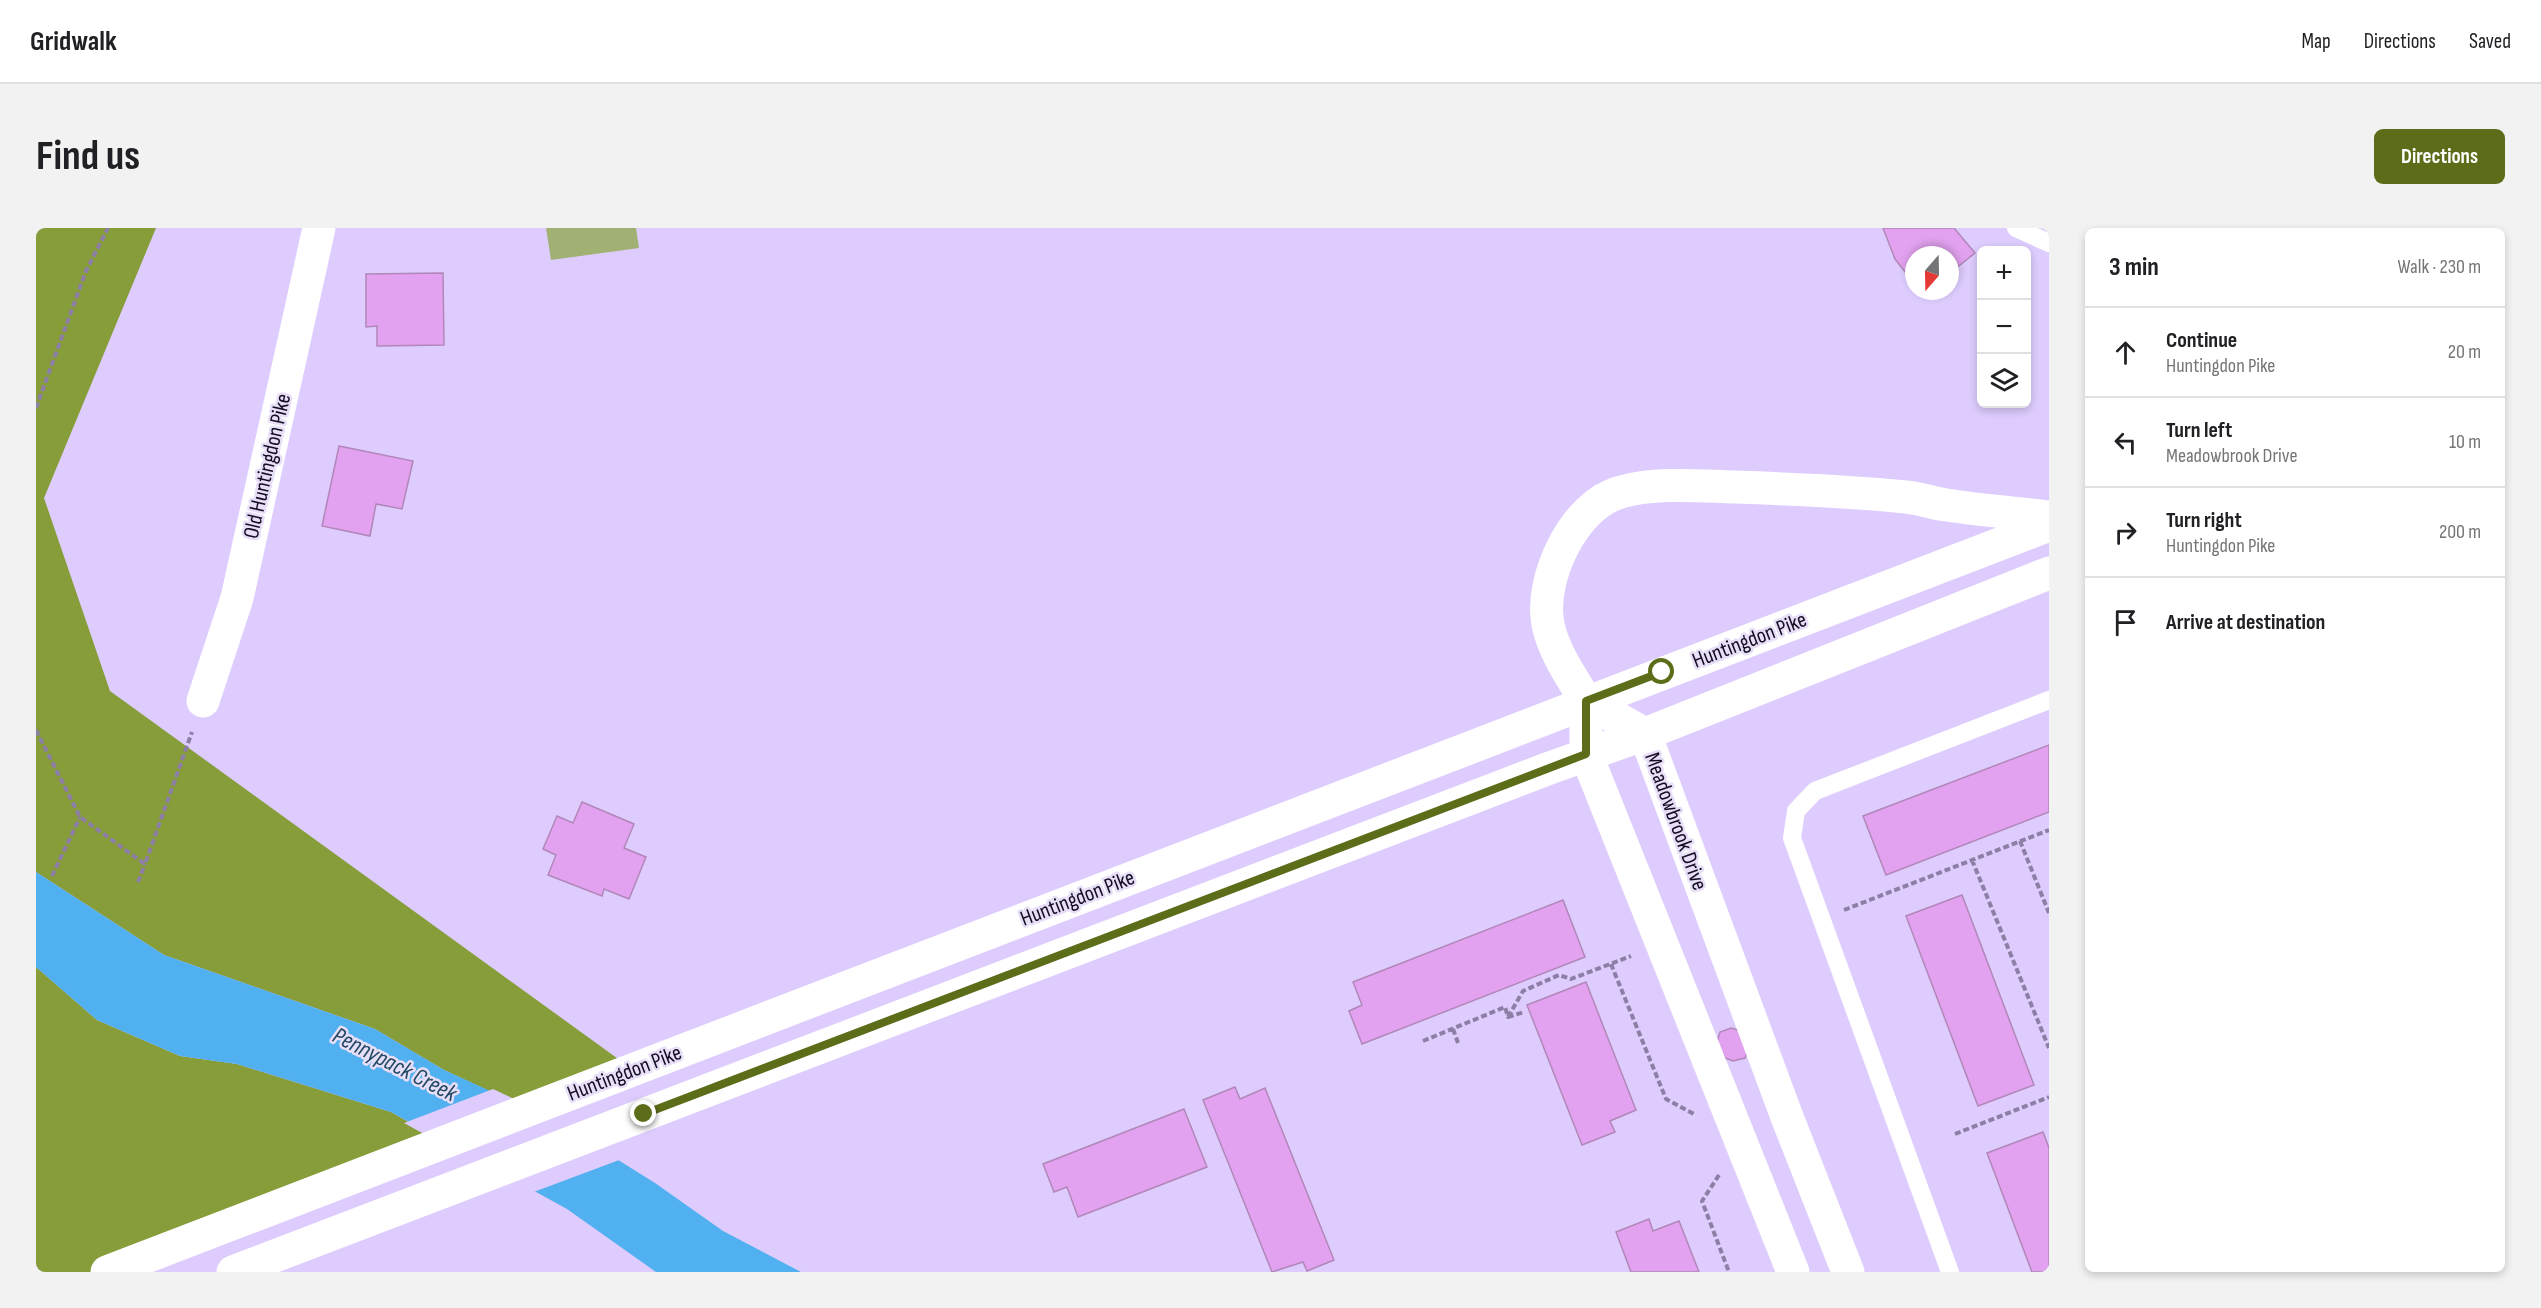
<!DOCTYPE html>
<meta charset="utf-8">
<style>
:root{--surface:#fff;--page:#f2f2f2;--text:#202124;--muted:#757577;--line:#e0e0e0;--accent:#5b6d19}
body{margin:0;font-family:"Sofia Sans Condensed",sans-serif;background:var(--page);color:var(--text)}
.controls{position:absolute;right:18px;top:18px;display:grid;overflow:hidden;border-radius:9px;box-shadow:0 3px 9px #0003}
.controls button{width:54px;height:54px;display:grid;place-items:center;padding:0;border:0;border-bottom:2px solid var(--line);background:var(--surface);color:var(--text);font:30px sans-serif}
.compass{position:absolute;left:1869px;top:18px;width:54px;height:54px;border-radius:50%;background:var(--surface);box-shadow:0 3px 9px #0003;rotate:200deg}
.stop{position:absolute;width:18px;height:18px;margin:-14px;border:4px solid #5b6d19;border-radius:50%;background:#fff}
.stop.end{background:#5b6d19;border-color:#fff;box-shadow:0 2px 6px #0008}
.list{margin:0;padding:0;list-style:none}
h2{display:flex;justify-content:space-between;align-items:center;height:78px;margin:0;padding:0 24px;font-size:26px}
h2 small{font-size:20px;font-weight:400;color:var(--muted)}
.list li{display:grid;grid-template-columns:39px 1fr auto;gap:18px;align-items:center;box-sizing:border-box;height:90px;padding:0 24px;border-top:2px solid var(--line)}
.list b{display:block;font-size:22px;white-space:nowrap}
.list p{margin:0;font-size:20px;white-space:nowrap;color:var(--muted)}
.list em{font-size:20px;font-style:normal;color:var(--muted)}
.icon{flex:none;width:33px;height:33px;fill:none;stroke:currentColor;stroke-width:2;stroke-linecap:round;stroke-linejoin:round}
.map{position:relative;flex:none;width:2013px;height:1044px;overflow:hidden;border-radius:9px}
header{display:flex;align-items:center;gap:36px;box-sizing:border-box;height:84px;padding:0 30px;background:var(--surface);border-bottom:2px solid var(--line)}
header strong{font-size:28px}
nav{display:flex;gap:33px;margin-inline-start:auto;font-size:21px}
.intro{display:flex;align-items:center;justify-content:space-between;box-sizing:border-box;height:144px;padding:0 36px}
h1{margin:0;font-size:42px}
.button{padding:15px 27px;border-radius:9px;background:var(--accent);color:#fff;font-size:21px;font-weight:700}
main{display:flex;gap:36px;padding:0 36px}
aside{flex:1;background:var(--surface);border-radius:9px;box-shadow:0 3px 9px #0003}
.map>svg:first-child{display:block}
.green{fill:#a1b174}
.forest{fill:#869d39}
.water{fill:#51b0f0}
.pier{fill:#ddccfd}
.building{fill:#e3a2f0;stroke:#b187b9;stroke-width:1.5}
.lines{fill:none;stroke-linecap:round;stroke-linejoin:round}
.path{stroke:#8c7ea4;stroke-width:4;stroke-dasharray:6 3;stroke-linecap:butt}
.lane{stroke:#fff;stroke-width:18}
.street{stroke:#fff;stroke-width:33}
.primary{stroke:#fff;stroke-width:33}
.route{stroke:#5b6d19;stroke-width:8}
.labels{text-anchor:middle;stroke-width:5;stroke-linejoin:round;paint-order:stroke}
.street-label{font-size:22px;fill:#150c21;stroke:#e7def7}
.water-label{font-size:24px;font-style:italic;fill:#224964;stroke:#e7def7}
</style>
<header>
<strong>Gridwalk</strong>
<nav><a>Map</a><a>Directions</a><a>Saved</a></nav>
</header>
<div class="intro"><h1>Find us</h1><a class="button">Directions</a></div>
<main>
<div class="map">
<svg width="2013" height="1044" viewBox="0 0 2013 1044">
<rect width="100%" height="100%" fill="#ddccfd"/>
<!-- green -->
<path class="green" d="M510 0H600L603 20 515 32Z"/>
<!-- forest -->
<path class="forest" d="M0 0H120L8 270 74 463 596 841 492 881 408 842 339 801 128 727 0 644Z
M0 739 61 792 144 828 201 836 355 884 408 914 72 1044H0Z"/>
<!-- water -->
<path class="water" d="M0 644 128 727 339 801 408 842 518 892 619 955 687 1003 765 1044H620L531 981 355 884 201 836 144 828 61 792 0 739Z"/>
<!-- pier -->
<path class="pier" d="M457 861 519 890 586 931 495 965 368 895Z"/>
<!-- building -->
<path class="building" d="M1847 0H1918L1939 25 1914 45V27H1878V55L1859 31Z
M407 45 408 117 341 118V98L330 99V46Z
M303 218 377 233 366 281 340 276 334 308 286 298Z
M2013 517V584L1850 647 1827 588Z
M546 574 598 596 588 620 610 629 593 671 568 661 566 668 512 647 520 627 507 621 521 588 537 595Z
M1926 667 1998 857 1942 878 1870 688Z
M1527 672 1549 729 1326 816 1313 783 1326 777 1317 754Z
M1550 754 1600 882 1574 893 1579 904 1546 917 1491 777Z
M1695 800 1705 803 1713 820 1709 830 1697 833 1689 830 1681 814 1684 804Z
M1199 859 1204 871 1229 860 1298 1032 1271 1043 1267 1034 1236 1044 1167 872Z
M1148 881 1171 939 1042 989 1031 959 1018 964 1007 936Z
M2007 904 2013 920V1044H1996L1951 925Z
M1613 991 1617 1003 1643 993 1663 1044H1595L1580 1004Z"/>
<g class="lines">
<!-- path -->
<path class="path" d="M0 180 50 43 72 0
M0 502 44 589 109 636 156 504
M1984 613 2013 685
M1936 632 2013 820
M16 648 44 589
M102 654 109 636
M1808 682 2013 602
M1575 736 1630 871 1658 886
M1472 789 1487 763 1523 747 1535 751 1595 728
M1417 801 1422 815
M1387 813 1469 779 1472 789 1488 784
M1919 906 2013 869
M1683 947 1666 973 1693 1044"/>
<!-- lane -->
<path class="lane" d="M1980 0 2013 15
M1914 1044 1756 610 1760 583 1779 563 2013 472"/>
<!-- street -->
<path class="street" d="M167 473 201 370 283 0
M1757 1044 1550 526V473L1609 506 1751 889 1812 1044"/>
<!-- primary -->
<path class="primary" d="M1550 473C1536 450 1517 423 1512 396 1503 351 1538 276 1585 264 1620 254 1662 258 1698 259 1755 261 1813 263 1870 269 1883 270 1896 275 1910 277 1944 282 1979 285 2013 289
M71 1044 2013 297
M197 1044 1511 541 1609 506 2013 345"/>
</g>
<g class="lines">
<!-- route -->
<path class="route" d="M608 886 1550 526V473L1626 444"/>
</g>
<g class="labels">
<!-- street labels -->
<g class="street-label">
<text transform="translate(230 238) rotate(-77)" y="8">Old Huntingdon Pike</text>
<text transform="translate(1713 411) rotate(-21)" y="8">Huntingdon Pike</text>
<text transform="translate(1641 593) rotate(70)" y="8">Meadowbrook Drive</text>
<text transform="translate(1041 669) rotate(-21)" y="8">Huntingdon Pike</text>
<text transform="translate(588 844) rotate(-21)" y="8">Huntingdon Pike</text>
</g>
<!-- water labels -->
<g class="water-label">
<text transform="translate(359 836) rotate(27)" y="8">Pennypack Creek</text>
</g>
</g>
</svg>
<div class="controls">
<button>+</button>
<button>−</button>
<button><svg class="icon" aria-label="layers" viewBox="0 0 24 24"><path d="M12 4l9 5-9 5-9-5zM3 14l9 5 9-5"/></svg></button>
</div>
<svg class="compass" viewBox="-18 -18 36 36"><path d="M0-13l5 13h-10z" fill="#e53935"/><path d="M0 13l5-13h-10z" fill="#757577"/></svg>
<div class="stop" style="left:1626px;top:444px"></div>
<div class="stop end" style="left:608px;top:886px"></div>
</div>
<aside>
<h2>3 min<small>Walk · 230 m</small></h2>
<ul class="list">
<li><svg class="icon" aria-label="ahead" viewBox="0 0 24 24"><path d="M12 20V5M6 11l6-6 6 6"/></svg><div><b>Continue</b><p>Huntingdon Pike</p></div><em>20 m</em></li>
<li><svg class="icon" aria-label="left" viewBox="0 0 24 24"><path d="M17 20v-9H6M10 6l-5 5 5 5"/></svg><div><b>Turn left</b><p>Meadowbrook Drive</p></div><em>10 m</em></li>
<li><svg class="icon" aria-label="right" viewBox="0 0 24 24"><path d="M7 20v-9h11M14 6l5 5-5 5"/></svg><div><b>Turn right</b><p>Huntingdon Pike</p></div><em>200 m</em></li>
<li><svg class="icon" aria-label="arrive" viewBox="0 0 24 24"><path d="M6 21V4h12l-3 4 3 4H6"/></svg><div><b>Arrive at destination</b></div></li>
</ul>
</aside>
</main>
